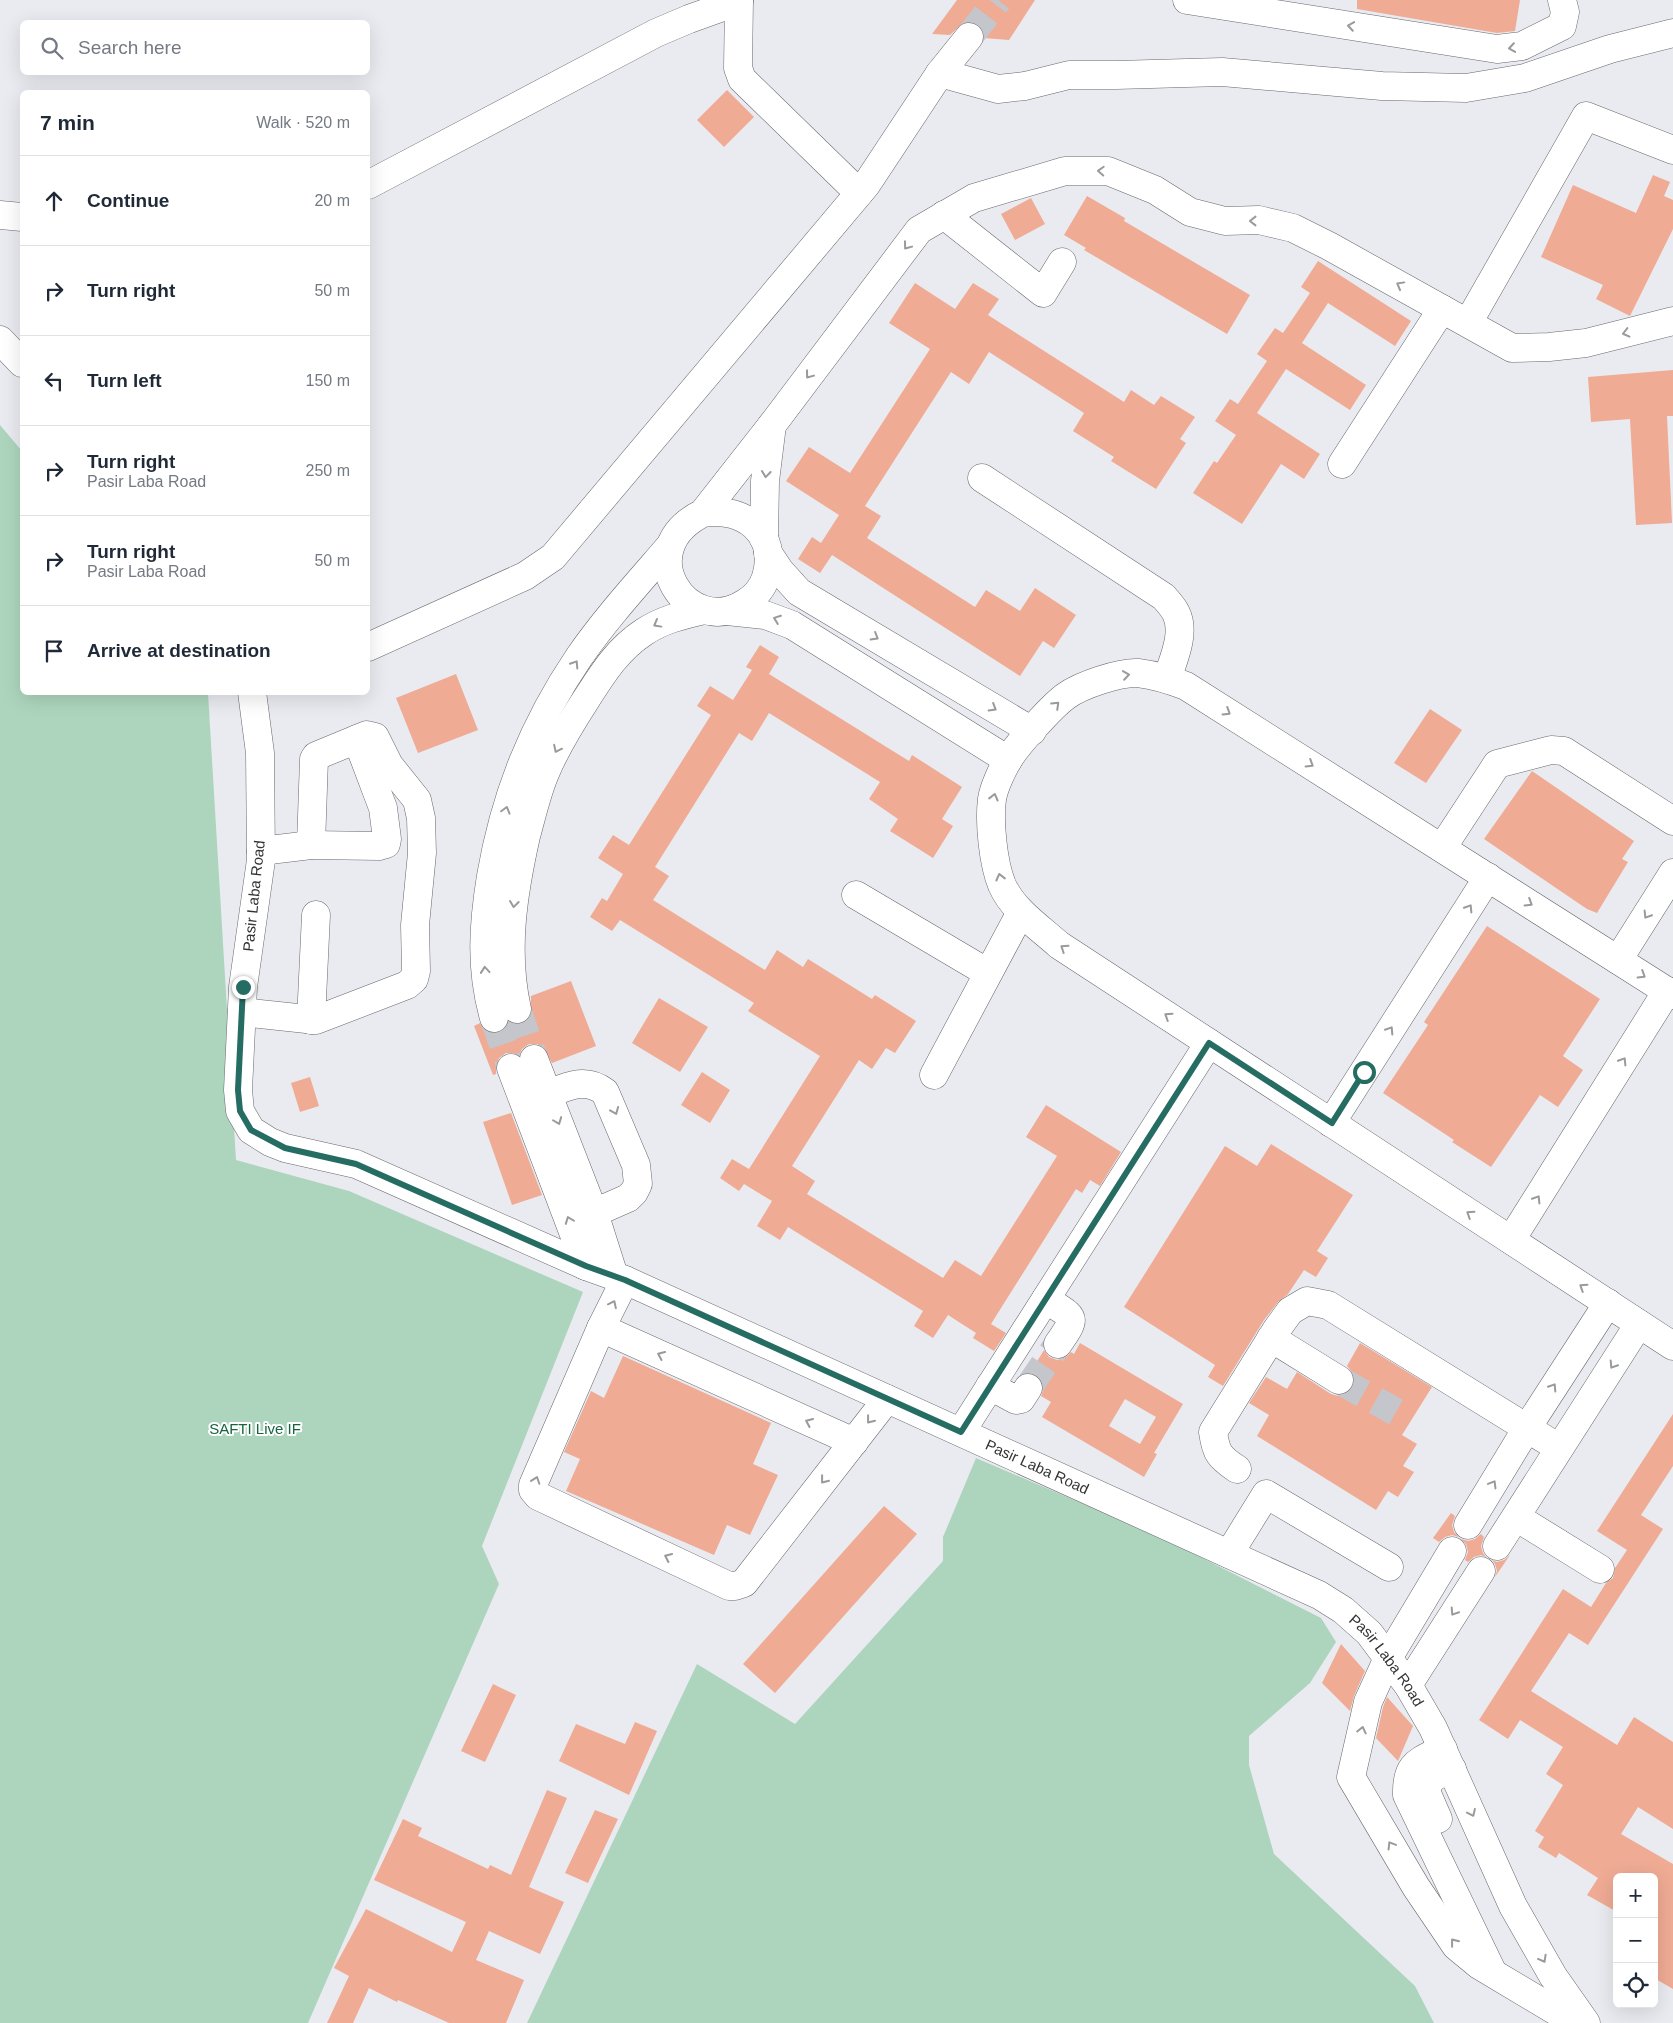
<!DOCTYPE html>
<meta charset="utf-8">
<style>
:root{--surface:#fff;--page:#f2f2f3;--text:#1f2937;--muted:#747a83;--line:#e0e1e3}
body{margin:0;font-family:Arial,sans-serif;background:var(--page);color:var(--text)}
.controls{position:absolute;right:15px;bottom:15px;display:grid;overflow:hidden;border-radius:8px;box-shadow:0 5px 20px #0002}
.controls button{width:45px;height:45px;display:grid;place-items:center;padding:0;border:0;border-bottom:1px solid var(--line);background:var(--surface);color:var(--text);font:25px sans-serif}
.stop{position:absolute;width:15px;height:15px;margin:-11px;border:4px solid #256c62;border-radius:50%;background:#fff}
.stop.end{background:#256c62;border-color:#fff;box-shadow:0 1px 5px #0008}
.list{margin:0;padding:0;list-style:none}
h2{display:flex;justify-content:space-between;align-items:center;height:65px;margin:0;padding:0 20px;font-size:21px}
h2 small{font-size:16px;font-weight:400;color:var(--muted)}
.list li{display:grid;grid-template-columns:32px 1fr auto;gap:15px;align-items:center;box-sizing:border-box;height:90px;padding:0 20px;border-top:1px solid var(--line)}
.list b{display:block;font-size:19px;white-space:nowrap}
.list p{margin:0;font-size:16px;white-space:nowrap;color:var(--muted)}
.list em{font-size:16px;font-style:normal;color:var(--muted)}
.icon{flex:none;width:28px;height:28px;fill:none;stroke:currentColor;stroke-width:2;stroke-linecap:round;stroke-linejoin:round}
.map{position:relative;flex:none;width:1673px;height:2023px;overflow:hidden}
.search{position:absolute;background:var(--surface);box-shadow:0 5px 20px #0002;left:20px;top:20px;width:350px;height:55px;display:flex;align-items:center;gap:12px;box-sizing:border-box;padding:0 18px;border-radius:8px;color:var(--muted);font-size:19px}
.panel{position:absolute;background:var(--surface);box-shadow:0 5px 20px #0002;left:20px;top:90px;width:350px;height:605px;border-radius:8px}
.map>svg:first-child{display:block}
.green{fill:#add5bd}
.building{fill:#efab94;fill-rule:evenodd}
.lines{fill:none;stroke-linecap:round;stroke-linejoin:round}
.minor-tunnel{stroke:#c5c6cb;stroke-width:28;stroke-dasharray:28 14;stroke-linecap:butt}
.minor-casing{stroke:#67686c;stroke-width:29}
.minor{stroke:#fff;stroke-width:28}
.oneway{stroke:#999a9a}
.route{stroke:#256c62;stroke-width:6}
.labels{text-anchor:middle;stroke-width:4;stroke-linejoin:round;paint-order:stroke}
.street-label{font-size:15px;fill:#333435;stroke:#fff}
.park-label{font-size:15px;fill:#186440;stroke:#fff}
</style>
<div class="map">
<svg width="1673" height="2023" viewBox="0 0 1673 2023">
<rect width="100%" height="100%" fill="#eaebf0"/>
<!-- green -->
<path class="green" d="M0 425 22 451V692L208 693 236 1160 349 1191 583 1292 482 1546 499 1584 308 2023H0Z
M976 1458 1163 1538 1321 1618 1336 1642 1310 1683 1249 1736V1765L1274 1854 1415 1986 1434 2023H527L697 1664 795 1724 943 1561V1537Z"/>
<!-- building -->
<path class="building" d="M957 0H1035L1009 40 984 38 983 31 979 25 971 22 963 23 950 35 932 34Z
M1357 0H1520L1515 31 1497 33 1357 9Z
M727 90 754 117 724 147 697 120Z
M1653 175 1670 182 1664 196 1673 200V229L1630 316 1596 299 1603 285 1541 257 1573 185 1636 213Z
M1087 196 1125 218 1124 221 1250 295 1227 334 1084 250 1086 248 1064 235Z
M1031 198 1045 224 1015 240 1001 214Z
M1318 261 1411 321 1395 346 1328 303 1302 343 1366 385 1350 410 1286 369 1257 413 1320 454 1304 479 1281 464 1242 524 1193 493 1214 461 1217 463 1236 435 1215 421 1230 399 1238 404 1267 361 1257 354 1275 328 1283 333 1310 293 1301 287Z
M915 283 955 309 973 283 999 299 988 315 1124 402 1131 390 1154 405 1161 396 1195 417 1180 439 1186 443 1156 489 1111 461 1114 457 1073 431 1084 413 989 352 969 384 951 372 865 506 881 516 867 538 975 607 986 590 1020 611 1035 588 1076 615 1054 648 1043 641 1020 676 832 555 820 573 798 559 812 537 821 543 839 515 786 481 809 447 850 473 930 349 889 323Z
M1673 370V416H1667L1672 523 1636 525 1630 419 1591 422 1588 377Z
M760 645 779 657 769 674 909 761 912 755 962 787 942 819 953 826 933 858 890 831 898 819 869 799 880 782 769 713 752 741 739 733 655 867 669 876 653 900 765 970 777 950 803 967 808 959 872 999 875 995 916 1021 895 1053 886 1048 872 1069 859 1060 792 1166 815 1181 807 1194 943 1278 955 1260 981 1276 1057 1156 1026 1137 1046 1105 1121 1152 1100 1186 1090 1180 1082 1193 1076 1189 991 1324 1006 1333 994 1351 973 1338 976 1333 948 1315 933 1338 914 1326 923 1311 788 1227 780 1240 757 1226 772 1201 744 1184 739 1191 720 1178 732 1159 749 1169 820 1056 748 1011 754 1003 620 920 612 931 590 917 602 898 607 901 623 874 598 858 613 835 629 845 711 715 697 706 710 686 733 700 752 670 746 667Z
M456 674 478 730 418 753 396 698Z
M1430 709 1462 730 1426 783 1394 763Z
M1532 771 1634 841 1622 859 1628 862 1597 913 1587 909 1484 839Z
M1487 926 1600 999 1563 1056 1583 1070 1558 1107 1540 1095 1491 1167 1452 1142 1454 1140 1383 1093 1428 1025 1424 1022Z
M571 981 596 1046 552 1063 543 1047 537 1044H529L522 1049 519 1055 513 1053H506L499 1058 496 1065V1074L493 1075 474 1026 480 1023 483 1029 489 1033H497L504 1030 509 1022 520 1024 527 1021 531 1015V996Z
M659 998 708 1027 680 1072 632 1043Z
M702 1072 730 1090 710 1123 681 1105Z
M310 1077 319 1106 300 1112 291 1083Z
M511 1113 542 1195 512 1205 483 1122Z
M1271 1144 1353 1195 1317 1251 1328 1258 1316 1277 1304 1270 1288 1294 1278 1302 1264 1320 1223 1386 1208 1377 1215 1365 1124 1307 1225 1146 1257 1166Z
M1080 1343 1183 1404 1154 1453 1157 1454 1144 1477 1042 1417 1051 1402 1041 1396 1044 1388 1042 1380 1037 1375 1030 1373 1044 1350 1049 1357 1057 1360 1065 1358 1071 1352 1074 1354ZM1125 1399 1156 1417 1140 1444 1109 1426Z
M1360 1343 1432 1387 1402 1435 1417 1444 1403 1466 1414 1472 1398 1497 1388 1491 1376 1510 1257 1436 1269 1415 1249 1403 1266 1377 1287 1389 1297 1372 1331 1394 1338 1396 1346 1394 1352 1389 1355 1381 1353 1373 1347 1366Z
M623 1356 771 1423 753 1464 778 1475 750 1535 727 1525 714 1555 566 1491 580 1459 564 1452 591 1391 604 1398Z
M1673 1414V1466L1641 1515 1663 1529 1588 1645 1569 1633 1531 1691 1617 1745 1634 1717 1673 1742V1829L1638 1807 1621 1834 1673 1864V1989L1654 1978V1877H1617V1912L1587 1895 1598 1878 1559 1853 1556 1858 1538 1847 1544 1837 1535 1831 1563 1785 1546 1774 1563 1747 1520 1720 1508 1739 1479 1720 1563 1589 1591 1607 1606 1583 1613 1578 1615 1568 1627 1550 1597 1531Z
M884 1506 917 1534 775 1693 743 1664Z
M1451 1513 1455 1516 1452 1525 1454 1532 1459 1537 1452 1535 1445 1537 1439 1542 1433 1538Z
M1481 1534 1484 1537 1481 1546 1483 1553 1486 1557 1481 1555 1474 1557 1468 1562 1465 1560 1468 1552 1466 1544 1461 1539 1468 1541 1475 1539Z
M1510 1555 1495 1577 1497 1571 1495 1564 1492 1560 1497 1562 1504 1560Z
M1341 1644 1365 1671 1354 1696 1350 1711 1322 1683Z
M493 1684 516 1695 485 1762 461 1751Z
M1387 1697 1413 1726 1398 1761 1376 1738 1383 1707Z
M635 1722 657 1731 629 1795 559 1761 576 1724 625 1744Z
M547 1790 567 1798 529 1887 564 1902 540 1954 489 1931 476 1960 524 1980 506 2023H449L398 2000 397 2002 369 1988 353 2023H327L349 1976 334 1968 366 1909 452 1952 466 1922 374 1880 403 1819 422 1828 418 1836 488 1869 490 1865 511 1875Z
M595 1810 618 1819 588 1883 565 1873Z"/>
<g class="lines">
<!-- minor-tunnel -->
<path class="minor-tunnel" d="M969 37 998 0
M517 1009 534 1059
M494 1018 511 1068
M1339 1380 1396 1412
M1028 1388 1058 1344"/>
<!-- minor casing -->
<g class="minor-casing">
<g id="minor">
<path d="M739 0 738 68 742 79 859 193"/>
<path d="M1187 0 1497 49 1522 46 1562 26 1565 12 1562 0"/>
<path d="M940 73 998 89 1025 86 1069 75H1116L1222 72 1382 86 1466 88 1525 78 1610 49 1673 33"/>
<path d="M368 185 656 33 689 19 739 1"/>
<path d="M0 215 22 217"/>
<path d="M944 215 1043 293 1062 262"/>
<path d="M1468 323 1586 116 1673 150"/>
<path d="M0 340 22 363"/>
<path d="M1342 464 1442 309"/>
<path d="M982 478 1164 597C1168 602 1173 607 1176 613 1186 633 1173 660 1167 679"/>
<path d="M703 513C743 506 779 533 766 577 763 587 755 597 745 603 688 640 628 550 703 513L772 425 919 230 974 198 1065 171H1108L1155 190 1190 212 1225 221 1259 220 1293 228 1329 246 1512 348 1549 347 1586 343 1673 321"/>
<path d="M764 539 765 481 772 425"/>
<path d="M768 553 780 571 799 592 1032 731"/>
<path d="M727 611 765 615 792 625 1008 760"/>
<path d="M368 647 525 576 553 557 866 185 940 73 969 37"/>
<path id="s1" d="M252 692 260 753 261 860 243 987 238 1090 240 1111 251 1130 270 1142 285 1148 356 1164 586 1266 625 1280 1319 1595 1343 1610 1369 1633 1408 1685 1433 1728 1513 1906 1553 1976 1586 2023"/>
<path d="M1442 848 1497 764 1551 750 1564 751 1673 821"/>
<path d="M261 851 311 845 379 846 386 844 387 839 383 808 357 739"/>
<path d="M856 895 988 973"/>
<path d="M1618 960 1673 873"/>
<path d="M1673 995 1186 686C1171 680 1154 675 1138 673 1120 672 1081 685 1066 696 1053 705 1016 746 1008 760 1002 770 994 787 992 799 989 822 993 863 1002 885 1013 910 1039 927 1059 945L1673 1346"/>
<path d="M517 1009C504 951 513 894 526 836 532 815 537 791 546 771 557 745 572 721 587 698 603 673 618 649 644 632 662 620 682 615 704 610"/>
<path d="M242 1012 316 1020 407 985 414 979 416 971 415 925 422 853 421 818 417 800 389 765 375 737 367 735 316 756 314 759 311 845"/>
<path d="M494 1018C480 969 483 925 491 876 505 795 533 725 579 657 606 618 639 582 670 546"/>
<path d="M311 1020 316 915"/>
<path d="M534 1059 594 1213 614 1276"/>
<path d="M511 1068 586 1266"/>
<path d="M934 1075 1021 912"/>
<path d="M548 1094C568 1086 586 1077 605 1092L636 1165 638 1184 634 1192 628 1198 594 1213"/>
<path d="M1331 1123 1488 877"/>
<path d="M1511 1240 1667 991"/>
<path d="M625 1280 601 1328 533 1485V1490L538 1496 729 1586H735L744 1583 887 1399"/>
<path d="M1046 1299C1074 1319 1079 1314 1058 1344"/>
<path d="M601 1328 854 1442"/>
<path d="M1271 1338 1339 1380"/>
<path d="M990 1386 1016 1400 1021 1399 1028 1388"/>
<path d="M961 1432 1209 1043"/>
<path d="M1237 1469C1219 1457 1216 1453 1213 1432L1277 1329 1290 1311 1307 1301 1328 1305 1559 1448"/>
<path d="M1516 1517 1600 1569"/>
<path d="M1468 1525 1527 1428 1608 1303"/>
<path d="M1497 1546 1639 1324"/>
<path d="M1452 1551 1388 1658 1368 1702 1351 1777 1416 1887 1456 1946 1479 1965 1576 2023"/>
<path d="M1229 1554 1266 1494 1389 1567"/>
<path d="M1408 1685 1481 1571"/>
<path d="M1443 1749C1418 1762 1406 1763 1407 1795L1492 1971"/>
<path d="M1438 1819 1425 1789 1433 1777 1452 1769"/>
</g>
</g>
<!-- minor -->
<use href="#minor" class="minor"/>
</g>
<!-- one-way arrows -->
<defs><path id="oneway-chevron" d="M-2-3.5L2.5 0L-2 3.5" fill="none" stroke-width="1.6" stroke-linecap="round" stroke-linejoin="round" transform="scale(1.25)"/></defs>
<g class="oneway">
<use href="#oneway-chevron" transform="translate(1351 26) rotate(-171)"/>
<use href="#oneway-chevron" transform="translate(1512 48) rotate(172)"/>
<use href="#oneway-chevron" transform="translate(1101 171) rotate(-177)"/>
<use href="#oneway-chevron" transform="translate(1253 221) rotate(-180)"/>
<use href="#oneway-chevron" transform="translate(907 246) rotate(127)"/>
<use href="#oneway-chevron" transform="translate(1400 285) rotate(-151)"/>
<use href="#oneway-chevron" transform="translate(1626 333) rotate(166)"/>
<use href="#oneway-chevron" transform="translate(809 375) rotate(127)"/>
<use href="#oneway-chevron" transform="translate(766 474) rotate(96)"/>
<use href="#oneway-chevron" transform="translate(777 619) rotate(-159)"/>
<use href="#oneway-chevron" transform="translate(657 624) rotate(151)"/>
<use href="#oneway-chevron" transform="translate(875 637) rotate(31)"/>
<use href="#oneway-chevron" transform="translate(575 664) rotate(-57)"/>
<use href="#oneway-chevron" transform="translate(1126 675) rotate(-8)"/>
<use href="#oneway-chevron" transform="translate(1056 705) rotate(-44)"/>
<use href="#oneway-chevron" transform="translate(993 708) rotate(31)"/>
<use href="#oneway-chevron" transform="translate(1227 712) rotate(32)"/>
<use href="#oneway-chevron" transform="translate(557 749) rotate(116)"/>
<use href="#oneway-chevron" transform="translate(1310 764) rotate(32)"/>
<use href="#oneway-chevron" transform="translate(994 797) rotate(-76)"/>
<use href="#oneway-chevron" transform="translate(506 810) rotate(-74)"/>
<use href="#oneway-chevron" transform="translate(1000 877) rotate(-104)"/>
<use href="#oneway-chevron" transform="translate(1529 903) rotate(32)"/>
<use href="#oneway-chevron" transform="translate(514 904) rotate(97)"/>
<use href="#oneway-chevron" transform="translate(1469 908) rotate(-58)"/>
<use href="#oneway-chevron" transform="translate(1647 915) rotate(122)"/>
<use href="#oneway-chevron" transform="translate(1064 948) rotate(-146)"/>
<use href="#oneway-chevron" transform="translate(485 970) rotate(-95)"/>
<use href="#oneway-chevron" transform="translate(1642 975) rotate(32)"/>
<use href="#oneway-chevron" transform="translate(1168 1016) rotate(-147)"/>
<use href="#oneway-chevron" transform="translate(1390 1030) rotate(-57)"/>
<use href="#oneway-chevron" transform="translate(1623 1061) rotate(-58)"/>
<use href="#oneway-chevron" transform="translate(615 1111) rotate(68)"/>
<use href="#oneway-chevron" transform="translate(558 1121) rotate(69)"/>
<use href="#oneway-chevron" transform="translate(1537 1199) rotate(-58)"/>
<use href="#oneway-chevron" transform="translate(1470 1214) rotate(-147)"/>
<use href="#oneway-chevron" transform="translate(569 1220) rotate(-111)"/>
<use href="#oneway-chevron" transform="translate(1583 1287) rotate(-147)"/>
<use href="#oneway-chevron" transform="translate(613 1304) rotate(-64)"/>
<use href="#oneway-chevron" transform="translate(661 1355) rotate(-156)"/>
<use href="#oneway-chevron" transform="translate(1613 1365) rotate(123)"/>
<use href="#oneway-chevron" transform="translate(1553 1387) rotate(-57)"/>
<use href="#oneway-chevron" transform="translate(870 1420) rotate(128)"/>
<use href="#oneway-chevron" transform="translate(809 1422) rotate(-156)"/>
<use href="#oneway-chevron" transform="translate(536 1480) rotate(-71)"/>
<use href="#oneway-chevron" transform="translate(824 1480) rotate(128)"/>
<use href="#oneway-chevron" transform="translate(1493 1484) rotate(-59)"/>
<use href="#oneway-chevron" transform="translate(668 1557) rotate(-155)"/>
<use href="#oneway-chevron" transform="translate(1454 1612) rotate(123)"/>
<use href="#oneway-chevron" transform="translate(1362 1730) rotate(-77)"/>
<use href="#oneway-chevron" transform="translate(1472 1813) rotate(65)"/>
<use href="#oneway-chevron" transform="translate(1391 1845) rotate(-121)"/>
<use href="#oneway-chevron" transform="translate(1454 1942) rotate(-128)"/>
<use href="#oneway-chevron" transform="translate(1543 1959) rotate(61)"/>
</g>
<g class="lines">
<!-- route -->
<path class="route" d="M243 987 238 1090 240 1111 251 1130 285 1148 356 1164 586 1266 625 1280 961 1432 1209 1043 1332 1123 1364 1072"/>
</g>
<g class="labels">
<!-- street labels -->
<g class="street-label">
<text transform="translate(254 896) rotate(-84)" y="5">Pasir Laba Road</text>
<text dy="5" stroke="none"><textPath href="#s1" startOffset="1300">Pasir Laba Road</textPath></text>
<text dy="5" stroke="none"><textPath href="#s1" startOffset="1705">Pasir Laba Road</textPath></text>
</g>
<!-- park labels -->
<g class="park-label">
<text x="255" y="1434">SAFTI Live IF</text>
</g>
</g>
</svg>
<div class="controls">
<button>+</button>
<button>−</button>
<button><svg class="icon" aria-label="locate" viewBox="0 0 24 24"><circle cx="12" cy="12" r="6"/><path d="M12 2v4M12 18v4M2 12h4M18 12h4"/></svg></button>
</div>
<div class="stop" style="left:1364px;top:1072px"></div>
<div class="stop end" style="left:243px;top:987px"></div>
<div class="search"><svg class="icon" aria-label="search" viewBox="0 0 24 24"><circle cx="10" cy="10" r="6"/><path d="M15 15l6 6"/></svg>Search here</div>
<section class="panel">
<h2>7 min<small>Walk · 520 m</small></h2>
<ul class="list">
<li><svg class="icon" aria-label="ahead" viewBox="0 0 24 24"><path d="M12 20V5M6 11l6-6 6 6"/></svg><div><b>Continue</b></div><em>20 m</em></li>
<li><svg class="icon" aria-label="right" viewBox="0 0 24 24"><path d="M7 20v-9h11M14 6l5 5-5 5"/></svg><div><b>Turn right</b></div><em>50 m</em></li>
<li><svg class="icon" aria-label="left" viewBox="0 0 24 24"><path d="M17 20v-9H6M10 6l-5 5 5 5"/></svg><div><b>Turn left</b></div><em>150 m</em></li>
<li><svg class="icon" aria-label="right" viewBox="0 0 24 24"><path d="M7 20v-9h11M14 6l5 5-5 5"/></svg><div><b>Turn right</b><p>Pasir Laba Road</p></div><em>250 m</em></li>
<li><svg class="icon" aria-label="right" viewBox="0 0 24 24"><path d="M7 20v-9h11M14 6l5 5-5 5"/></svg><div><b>Turn right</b><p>Pasir Laba Road</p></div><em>50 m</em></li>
<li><svg class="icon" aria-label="arrive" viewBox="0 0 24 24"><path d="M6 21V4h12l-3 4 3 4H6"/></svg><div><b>Arrive at destination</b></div></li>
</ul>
</section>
</div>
